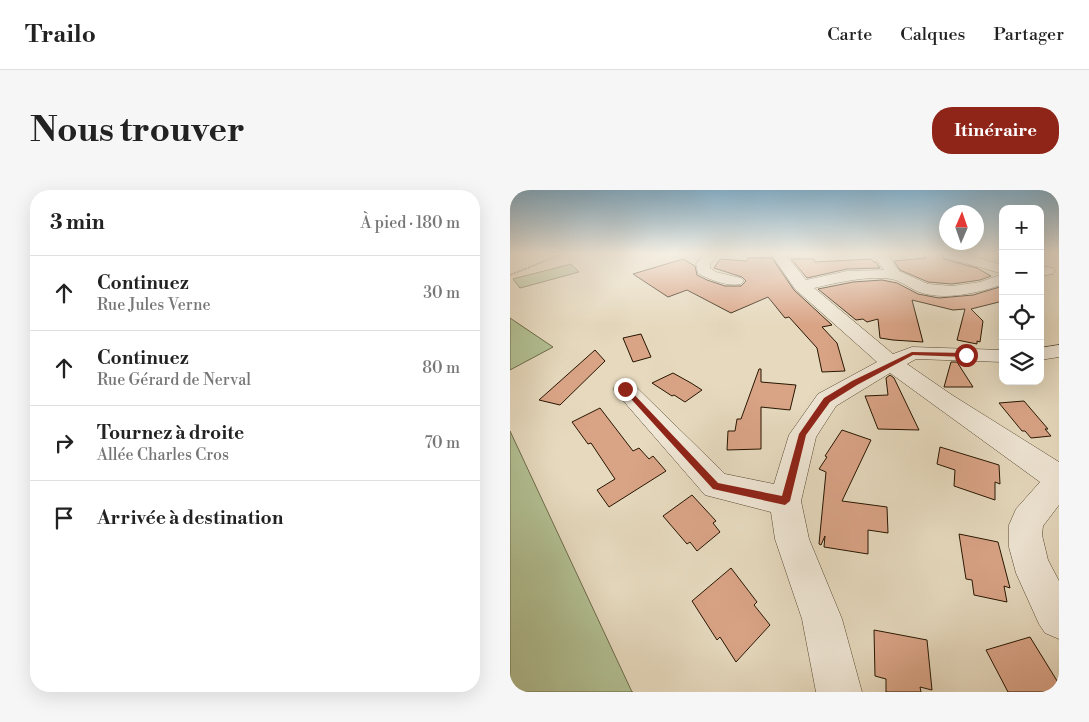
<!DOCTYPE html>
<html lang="fr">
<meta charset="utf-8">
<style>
:root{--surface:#fff;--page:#f6f6f6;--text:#222;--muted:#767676;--line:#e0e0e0;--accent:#8f2418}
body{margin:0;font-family:"Libre Bodoni",serif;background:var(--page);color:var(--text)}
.controls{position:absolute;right:15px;top:15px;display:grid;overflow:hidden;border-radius:10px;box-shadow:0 5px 20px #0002}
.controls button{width:45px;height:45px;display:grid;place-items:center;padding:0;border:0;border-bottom:1px solid var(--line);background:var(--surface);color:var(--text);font:25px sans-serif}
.compass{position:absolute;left:429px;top:15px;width:45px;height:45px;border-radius:50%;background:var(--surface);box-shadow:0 5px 20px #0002;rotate:2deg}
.stop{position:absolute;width:15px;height:15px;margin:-11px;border:4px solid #8f2418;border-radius:50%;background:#fff}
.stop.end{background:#8f2418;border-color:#fff;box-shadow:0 1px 5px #0008}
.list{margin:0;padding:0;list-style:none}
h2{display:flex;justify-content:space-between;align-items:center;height:65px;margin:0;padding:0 20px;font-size:21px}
h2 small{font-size:16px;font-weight:400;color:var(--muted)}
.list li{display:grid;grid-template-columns:32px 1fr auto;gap:15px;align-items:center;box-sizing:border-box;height:75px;padding:0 20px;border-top:1px solid var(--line)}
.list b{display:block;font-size:19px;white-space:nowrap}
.list p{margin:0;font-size:16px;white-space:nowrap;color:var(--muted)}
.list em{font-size:16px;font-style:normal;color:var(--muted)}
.icon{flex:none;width:28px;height:28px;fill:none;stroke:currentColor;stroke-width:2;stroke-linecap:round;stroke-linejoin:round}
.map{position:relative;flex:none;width:549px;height:502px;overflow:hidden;border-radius:20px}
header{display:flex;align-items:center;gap:30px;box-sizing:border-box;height:70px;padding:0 25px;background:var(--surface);border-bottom:1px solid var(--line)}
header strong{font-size:24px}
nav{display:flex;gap:28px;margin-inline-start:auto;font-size:18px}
.intro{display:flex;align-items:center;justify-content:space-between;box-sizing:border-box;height:120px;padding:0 30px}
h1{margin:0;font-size:35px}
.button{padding:12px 22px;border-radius:20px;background:var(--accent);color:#fff;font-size:18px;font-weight:700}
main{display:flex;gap:30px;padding:0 30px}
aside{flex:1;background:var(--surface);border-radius:20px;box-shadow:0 5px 20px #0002}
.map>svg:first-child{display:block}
.green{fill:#b2c093;stroke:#6c6b4a}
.building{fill:#d9a386;stroke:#261600}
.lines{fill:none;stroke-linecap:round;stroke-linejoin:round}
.minor-casing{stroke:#564730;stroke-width:1}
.path{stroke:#261600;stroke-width:2;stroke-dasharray:0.5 1;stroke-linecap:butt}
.minor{fill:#efe6d5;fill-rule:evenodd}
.route{fill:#8f2418}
</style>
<header>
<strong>Trailo</strong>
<nav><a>Carte</a><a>Calques</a><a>Partager</a></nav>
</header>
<div class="intro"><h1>Nous trouver</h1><a class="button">Itinéraire</a></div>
<main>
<aside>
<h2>3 min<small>À pied · 180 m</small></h2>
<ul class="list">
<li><svg class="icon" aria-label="ahead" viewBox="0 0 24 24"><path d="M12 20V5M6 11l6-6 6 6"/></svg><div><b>Continuez</b><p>Rue Jules Verne</p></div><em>30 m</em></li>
<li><svg class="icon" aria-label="ahead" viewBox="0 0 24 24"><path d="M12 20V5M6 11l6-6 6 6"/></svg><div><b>Continuez</b><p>Rue Gérard de Nerval</p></div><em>80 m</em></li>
<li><svg class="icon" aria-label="right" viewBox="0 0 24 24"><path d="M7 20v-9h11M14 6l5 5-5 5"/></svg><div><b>Tournez à droite</b><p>Allée Charles Cros</p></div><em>70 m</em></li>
<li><svg class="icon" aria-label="arrive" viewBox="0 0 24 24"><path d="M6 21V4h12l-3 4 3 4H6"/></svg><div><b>Arrivée à destination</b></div></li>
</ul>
</aside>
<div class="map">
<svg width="549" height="502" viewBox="0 0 549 502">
<rect width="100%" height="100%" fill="#e6d9be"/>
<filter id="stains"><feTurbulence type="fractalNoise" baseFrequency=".004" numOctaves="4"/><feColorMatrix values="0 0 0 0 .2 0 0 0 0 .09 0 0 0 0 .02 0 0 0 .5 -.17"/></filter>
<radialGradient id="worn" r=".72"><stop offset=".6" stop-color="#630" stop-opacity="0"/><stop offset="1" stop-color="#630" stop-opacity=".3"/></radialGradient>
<!-- green -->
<path class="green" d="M61 74 69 82 10 98 3 89Z
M0 128 43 157 0 180Z
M0 241 122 502H123H0Z"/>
<!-- building -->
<path class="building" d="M412 64H432L434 69 467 78 481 86 470 90 442 94 418 92 390 80 384 71 416 68Z
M238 68H262L284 100 322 135 312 137 327 153 335 181 312 182 307 158 279 127 275 128 258 107 221 123 177 100 158 107 123 84 173 69 185 76 187 85 197 90 215 96H231L236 91 232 87 204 78 210 69 237 71Z
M281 69H304L305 72 361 69 364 72H366L370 78 337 79 297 88Z
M372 90 387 93 408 104 429 108 463 105 493 96V111L461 119 473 131 470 152 467 151V154L447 150 455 119 443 120 402 110 413 152 383 150 370 148 368 129 357 132 353 129 346 130 308 99 343 92Z
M131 144 141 167 123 172 113 148Z
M85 160 95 171 50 215 29 210Z
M441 172H447L463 197H434Z
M249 179H251V192L286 195 280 220 251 217V259L217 260 218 241H225L227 229H231Z
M163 183 181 193 192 200 175 212 164 205 162 206 142 193Z
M380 185 384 188 409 240 368 239 355 206 378 205 376 188Z
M514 211 538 239H535L541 246 521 248 515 241H512L489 213Z
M90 218 123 261 129 258 139 269 143 266 156 281 99 317 87 300 105 289 81 253 78 254 62 232Z
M332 240 361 250 332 311 377 317 378 343 358 340V364L314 357 315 346 311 355 309 354 316 282 309 279 317 267 315 266Z
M430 257 489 275 490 294 485 292V310L444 296 445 280 427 274Z
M182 305 206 331 203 333 210 342 187 361 180 352 177 354 153 326Z
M449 344 488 352 500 398 494 396 497 412 464 405 462 390 456 389Z
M221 378 247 412 244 415 260 435 226 472 210 447 207 450 182 411Z
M364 440 417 450 422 500 410 497 411 502H376V489L365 486Z
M520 447 549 494V502H498L476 460Z"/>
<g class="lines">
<!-- minor casing -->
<g class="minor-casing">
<path id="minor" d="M194 64H208L200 75V78L206 82 231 88 234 91 231 94C219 97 199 90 188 83L186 74Z
M261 64H275L296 90 337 81 374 80 363 64H377L389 81 418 94 442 96 470 92 493 84V94C470 103 433 111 409 102 400 99 390 90 381 89 360 85 325 93 304 98L383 164 402 157 493 160V172L406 169 397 174 442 205 549 272V315L533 336 532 345 538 370 549 391V449L535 443 529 434 506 383 499 357V335L506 319 530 292 380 183 326 216 306 247 291 311 299 349 332 429 352 502H306L292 429 265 349 261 322 195 305 103 199 107 194 115 191 123 194 215 284 264 294 279 245 308 204 367 172 285 99Z
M434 64H455L493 75V84L435 67Z
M538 77 543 78 545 81 543 84 530 86V78Z
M549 155V167L530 170V158Z"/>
</g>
<!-- path -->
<path class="path" d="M0 85 52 64"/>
<!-- minor -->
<use href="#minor" class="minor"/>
</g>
<!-- sky -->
<linearGradient id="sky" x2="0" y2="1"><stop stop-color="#87b6d3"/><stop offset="0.47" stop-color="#f4eee2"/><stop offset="1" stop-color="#f4eee2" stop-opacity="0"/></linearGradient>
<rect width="549" height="135" fill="url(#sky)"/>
<!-- route -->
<path class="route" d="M402 162 456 163 459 165 456 167 403 165 347 195 320 212 296 245 280 311 275 315 203 299 112 199 117 197 208 293 272 306 289 244 314 208 342 191Z"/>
<rect width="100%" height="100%" filter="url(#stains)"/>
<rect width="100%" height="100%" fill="url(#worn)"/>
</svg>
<div class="controls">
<button>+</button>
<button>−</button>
<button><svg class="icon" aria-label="locate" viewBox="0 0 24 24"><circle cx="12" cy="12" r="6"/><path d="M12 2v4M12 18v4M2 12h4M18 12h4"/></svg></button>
<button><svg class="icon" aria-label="layers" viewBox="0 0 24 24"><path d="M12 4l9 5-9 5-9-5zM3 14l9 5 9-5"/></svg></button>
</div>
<svg class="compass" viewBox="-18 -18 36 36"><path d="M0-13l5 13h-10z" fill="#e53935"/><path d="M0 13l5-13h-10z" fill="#767676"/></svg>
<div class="stop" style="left:456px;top:165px"></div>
<div class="stop end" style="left:115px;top:199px"></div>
</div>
</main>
